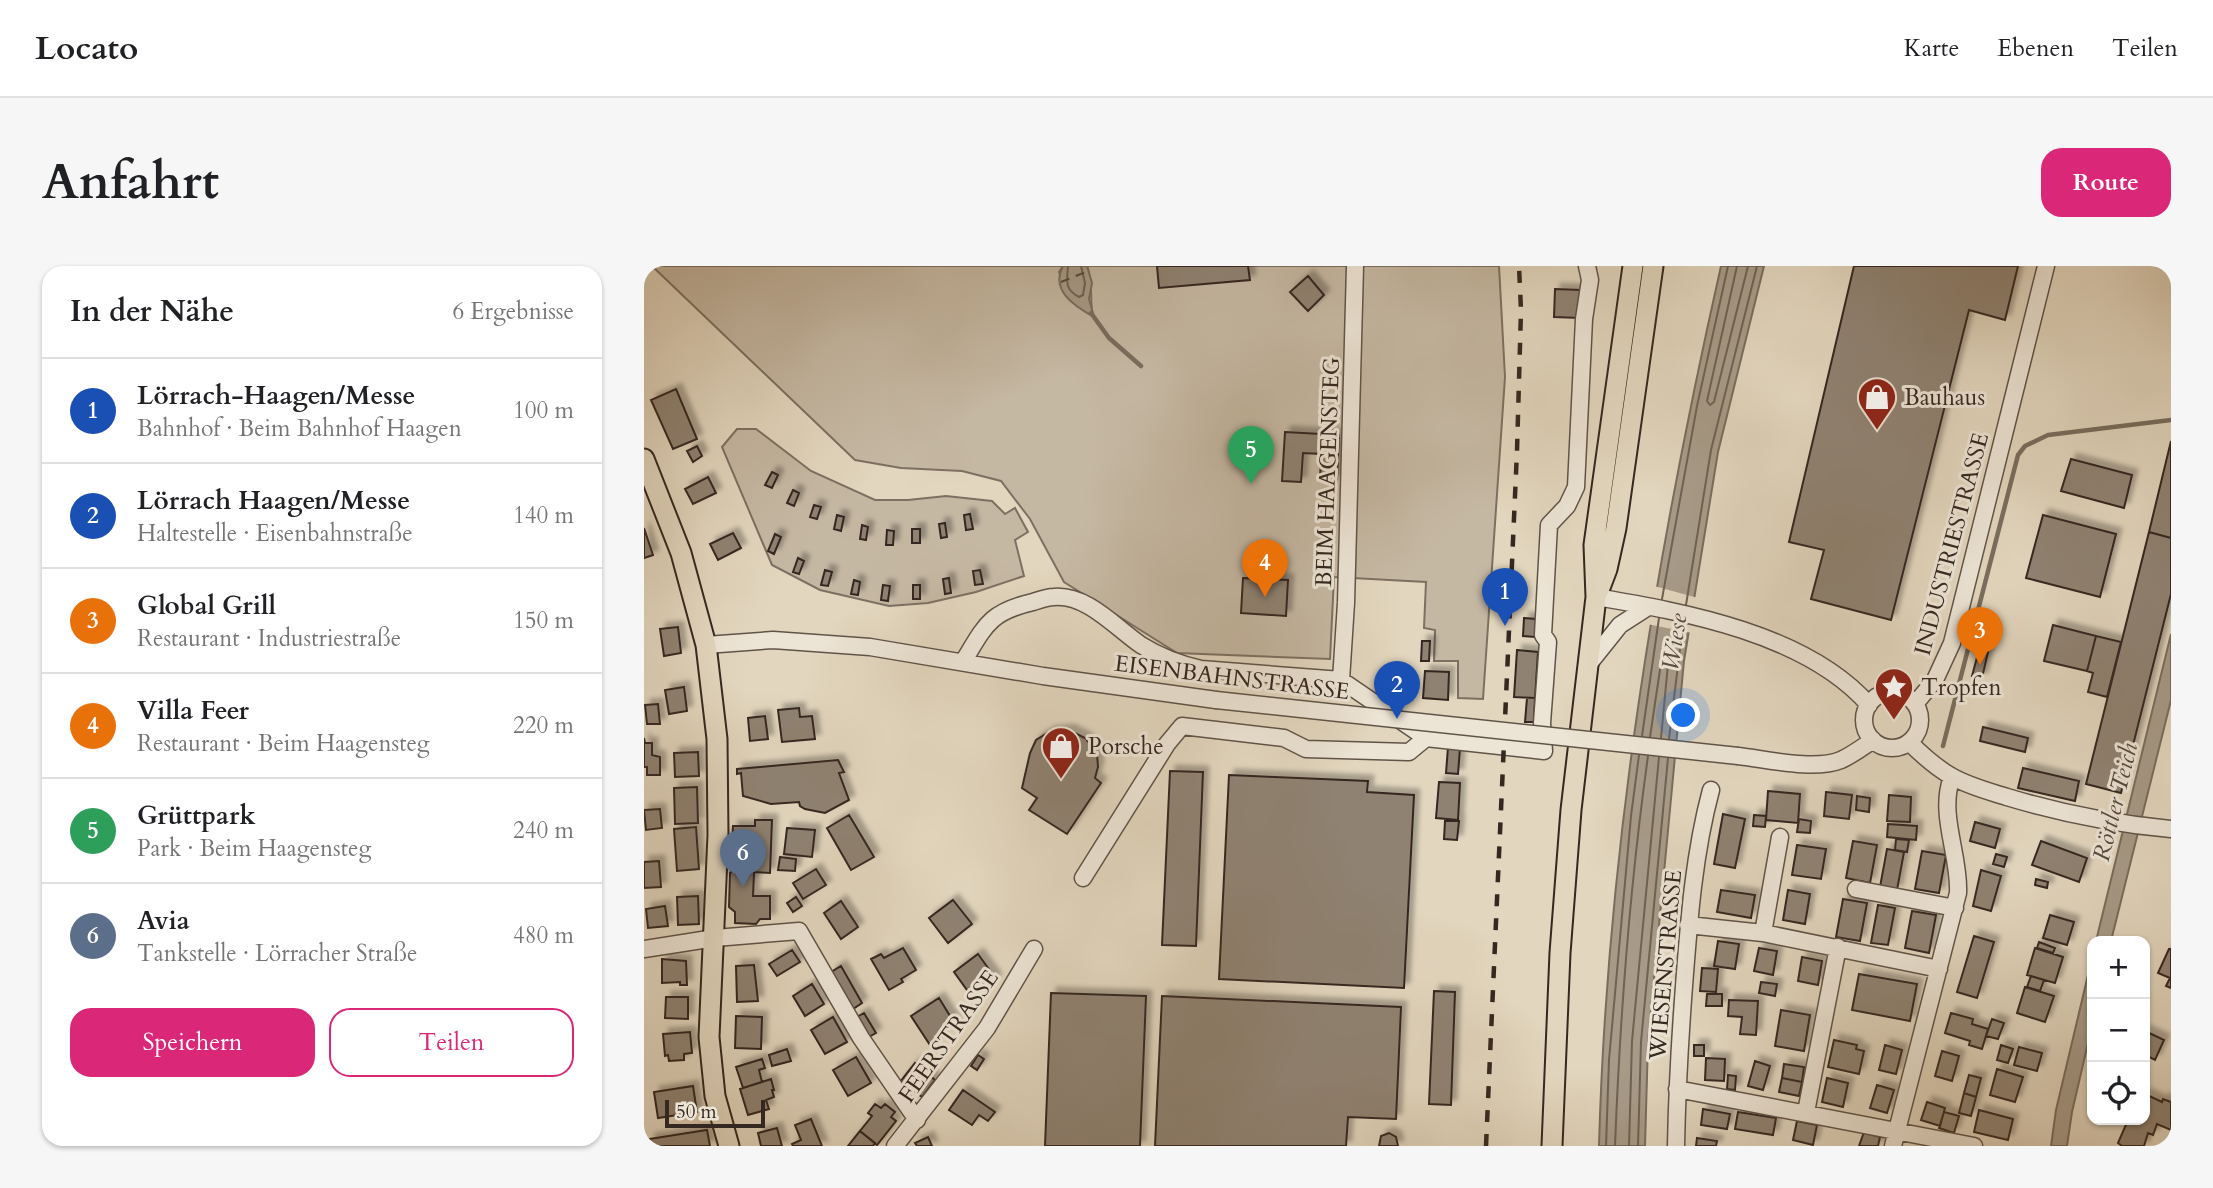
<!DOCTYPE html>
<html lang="de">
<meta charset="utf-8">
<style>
:root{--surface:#fff;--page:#f6f6f6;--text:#202124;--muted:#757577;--line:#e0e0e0;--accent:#db2777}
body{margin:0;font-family:Cardo,serif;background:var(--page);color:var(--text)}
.controls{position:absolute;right:21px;bottom:21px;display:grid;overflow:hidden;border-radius:14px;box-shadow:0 2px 5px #0004}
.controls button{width:63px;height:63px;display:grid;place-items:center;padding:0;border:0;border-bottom:2px solid var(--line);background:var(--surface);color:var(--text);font:35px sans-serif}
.scale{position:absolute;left:21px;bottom:18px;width:100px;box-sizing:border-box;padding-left:7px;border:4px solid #352820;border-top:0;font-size:19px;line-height:24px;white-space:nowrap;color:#352820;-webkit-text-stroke:5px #ece4d5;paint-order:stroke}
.you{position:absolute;left:1040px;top:450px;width:24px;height:24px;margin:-18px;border:5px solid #fff;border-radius:50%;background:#1a73e8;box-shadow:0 0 0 10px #1a73e833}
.badge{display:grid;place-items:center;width:46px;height:46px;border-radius:50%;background:var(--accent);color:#fff;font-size:23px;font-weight:700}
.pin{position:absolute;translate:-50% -58px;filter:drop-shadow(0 2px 4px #0008)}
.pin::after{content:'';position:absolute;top:37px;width:24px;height:21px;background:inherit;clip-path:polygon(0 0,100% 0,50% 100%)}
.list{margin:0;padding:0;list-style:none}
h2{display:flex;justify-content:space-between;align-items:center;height:91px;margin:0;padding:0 28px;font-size:30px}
h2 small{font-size:23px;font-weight:400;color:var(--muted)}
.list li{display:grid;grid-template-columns:46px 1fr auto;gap:21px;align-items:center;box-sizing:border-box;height:105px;padding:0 28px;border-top:2px solid var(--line)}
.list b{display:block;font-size:26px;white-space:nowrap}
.list p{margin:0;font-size:23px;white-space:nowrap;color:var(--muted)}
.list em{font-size:23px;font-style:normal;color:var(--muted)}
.actions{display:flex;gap:14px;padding:21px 28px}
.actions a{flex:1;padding:16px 0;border:2px solid var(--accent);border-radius:21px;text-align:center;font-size:24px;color:var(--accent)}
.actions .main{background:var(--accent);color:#fff}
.icon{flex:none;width:38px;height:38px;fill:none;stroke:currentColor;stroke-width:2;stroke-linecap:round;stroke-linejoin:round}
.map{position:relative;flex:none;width:1527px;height:880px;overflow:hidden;border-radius:21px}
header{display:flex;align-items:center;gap:42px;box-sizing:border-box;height:98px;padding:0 35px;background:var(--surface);border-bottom:2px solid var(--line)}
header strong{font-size:33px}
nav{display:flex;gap:38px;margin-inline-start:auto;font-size:24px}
.intro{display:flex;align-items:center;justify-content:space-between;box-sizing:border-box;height:168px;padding:0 42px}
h1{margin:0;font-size:49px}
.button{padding:18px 32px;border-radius:21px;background:var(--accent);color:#fff;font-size:24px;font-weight:700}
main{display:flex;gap:42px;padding:0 42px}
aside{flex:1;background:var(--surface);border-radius:21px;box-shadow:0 2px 5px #0004}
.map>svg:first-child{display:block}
.green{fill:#c5b8a3;stroke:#7d7062;stroke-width:2}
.water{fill:#a79b88;stroke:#796d5e;stroke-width:2}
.pier{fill:#e2d6be}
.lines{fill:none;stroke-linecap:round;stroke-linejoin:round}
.shore{stroke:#6e6254;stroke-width:2}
.stream{stroke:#796d5e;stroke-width:4.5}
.ferry{stroke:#574a3f;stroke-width:2;stroke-dasharray:9 7;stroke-linecap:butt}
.building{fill:#8f8272;stroke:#352820;stroke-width:2;filter:url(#shadow)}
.minor-casing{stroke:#605448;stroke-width:19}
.major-casing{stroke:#352820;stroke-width:23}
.minor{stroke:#ece4d5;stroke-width:16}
.major{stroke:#e2d6be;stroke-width:19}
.rail{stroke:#352820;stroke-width:4.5;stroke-dasharray:12 12;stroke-linecap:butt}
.minor-bridge-casing{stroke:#605448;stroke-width:19;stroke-linecap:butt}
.minor-bridge{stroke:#ece4d5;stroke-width:16}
.labels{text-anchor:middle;stroke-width:6;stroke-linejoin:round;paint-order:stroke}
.poi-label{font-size:23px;fill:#352820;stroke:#ece4d5;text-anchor:start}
.street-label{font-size:23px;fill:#352820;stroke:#ece4d5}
.water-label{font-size:24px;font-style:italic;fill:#574a3f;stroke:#ece4d5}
</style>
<header>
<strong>Locato</strong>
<nav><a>Karte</a><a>Ebenen</a><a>Teilen</a></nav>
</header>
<div class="intro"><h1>Anfahrt</h1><a class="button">Route</a></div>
<main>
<aside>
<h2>In der Nähe<small>6 Ergebnisse</small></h2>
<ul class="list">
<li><span class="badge" style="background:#1a4fb4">1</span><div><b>Lörrach-Haagen/Messe</b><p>Bahnhof · Beim Bahnhof Haagen</p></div><em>100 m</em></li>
<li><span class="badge" style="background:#1a4fb4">2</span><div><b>Lörrach Haagen/Messe</b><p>Haltestelle · Eisenbahnstraße</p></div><em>140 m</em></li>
<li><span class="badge" style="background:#e8710a">3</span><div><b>Global Grill</b><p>Restaurant · Industriestraße</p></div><em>150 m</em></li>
<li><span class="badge" style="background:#e8710a">4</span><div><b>Villa Feer</b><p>Restaurant · Beim Haagensteg</p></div><em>220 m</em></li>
<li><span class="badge" style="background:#2e9e5b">5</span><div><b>Grüttpark</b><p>Park · Beim Haagensteg</p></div><em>240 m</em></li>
<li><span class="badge" style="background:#5c6f8a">6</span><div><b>Avia</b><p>Tankstelle · Lörracher Straße</p></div><em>480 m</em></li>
</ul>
<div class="actions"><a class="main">Speichern</a><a>Teilen</a></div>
</aside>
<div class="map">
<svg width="1527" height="880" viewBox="0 0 1527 880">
<defs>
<filter id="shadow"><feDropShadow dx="5.5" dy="-5.5" stdDeviation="2" flood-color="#0004"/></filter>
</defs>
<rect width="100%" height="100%" fill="#e2d6be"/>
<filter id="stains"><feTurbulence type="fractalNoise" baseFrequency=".00286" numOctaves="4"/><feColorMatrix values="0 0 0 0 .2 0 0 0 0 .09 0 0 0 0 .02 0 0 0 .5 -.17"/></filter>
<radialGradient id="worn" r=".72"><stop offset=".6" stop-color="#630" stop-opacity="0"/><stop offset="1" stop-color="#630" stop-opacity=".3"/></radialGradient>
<!-- green -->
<path class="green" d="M8 0H419L415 6 425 33 449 50C445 32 450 17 443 0H855L861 111 839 433 814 432V395H790L791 364 780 362 782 316 690 311 686 393 533 387 420 316 386 253 357 215 318 205 257 202 211 194Z
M93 163H112L167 205 231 234H264L302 230 348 235 361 248 371 242 384 266 371 274 380 310 332 326 284 337 245 340 176 324 128 299 78 181Z"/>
<!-- water -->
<path class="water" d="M419 0H443L448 17 445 33 450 51C430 40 406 24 419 0Z
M1077 0H1120L1074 186 1040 395 1004 776 1001 880H955C963 584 1012 289 1077 0Z
M1527 368V434L1467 675H1452Z
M1448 692V760L1428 846 1423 880H1407L1412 844Z"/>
<!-- pier -->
<path class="pier" d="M1010 320 1054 332 1048 367 1003 358Z"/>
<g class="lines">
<!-- shore -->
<path class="shore" d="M424 0C423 15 420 23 435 31L439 29 441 17 437 0
M1093 0 1063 135 1066 139 1070 136 1104 0
M1018 333 1053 140 1084 0
M1042 339 1067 184 1113 0
M998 470 1015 352
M1006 471 1017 397 1021 394 1024 398 1017 472
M1025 473 1039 358
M962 880 965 794 987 550 995 489
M971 880C976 750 986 619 1004 490
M985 880 988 775 1015 491
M994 880 997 776 1024 492"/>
<!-- stream -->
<path class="stream" d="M447 47 465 72 497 100
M1299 480 1374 189 1381 180 1404 169 1527 154"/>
<!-- ferry -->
<path class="ferry" d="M417 16 444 5"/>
</g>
<!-- building -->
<path class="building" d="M513 0H604L606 14 515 22Z
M1210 0H1374L1361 54 1325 44 1247 354 1167 333 1180 284 1145 276Z
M664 10 680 29 664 45 646 26Z
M911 23 937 24 936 52 910 51Z
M32 123 53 173 29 183 7 134Z
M641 166 695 169 693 215 676 214 677 188 659 187 657 216 638 215Z
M1527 175V272L1505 266Z
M53 180 58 190 49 196 43 185Z
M1427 193 1488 209 1480 242 1417 225Z
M128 206 134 209 128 222 121 219Z
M64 211 72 227 49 238 41 223Z
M149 224 155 227 150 240 143 237Z
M170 239 177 241 173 253 166 251Z
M326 248 329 263 322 264 320 249Z
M193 249 200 251 197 265 190 263Z
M1399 249 1472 268 1456 331 1382 312Z
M301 257 303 271 297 272 295 258Z
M218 259 224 261 222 274 216 273Z
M0 262 9 289 0 292Z
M268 263H276V277H268Z
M243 264 250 265 249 279H242Z
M1505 266 1527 272V328L1477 527 1442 518Z
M89 267 97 282 74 294 66 278Z
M131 268 137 271 130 288 124 285Z
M154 292 160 295 155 308 149 306Z
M181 304 188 306 184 320 177 319Z
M336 304 339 318 331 319 329 305Z
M305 312 307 327 301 328 299 313Z
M599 312 644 314 642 350 597 347Z
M210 314 216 316 214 329 207 328Z
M239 319 246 320 244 335 237 334Z
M269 319H276V333H269Z
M880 352 892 353 891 371 879 370Z
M1409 359 1452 370 1443 405 1400 395Z
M34 361 37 387 20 390 16 363Z
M1452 370 1477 376 1463 431 1444 426 1449 407 1443 405Z
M778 375H786L785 395H777Z
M873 384 894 386 891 432 870 431Z
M1335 384 1344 386 1338 412 1328 410Z
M781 405 805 406 804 434 779 432Z
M40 421 43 445 25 448 21 424Z
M883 432H891L890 456H881Z
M14 438 16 458H3L1 439Z
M155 442 156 451 168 450 171 473 138 476 134 444Z
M121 450 124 473 106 475 104 452Z
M1339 461 1384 472 1381 486 1336 475Z
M425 464 441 472 453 487 454 501 451 512 457 517 423 568 385 544 393 532 378 522 386 487 392 474 405 466Z
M0 472 1 477H8V489L16 491V509H3V501H0Z
M804 481 816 482 814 508 802 507Z
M54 486 55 510 31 511 30 487Z
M194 494 200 506 195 507 205 534 181 547 161 543 156 540 155 536 127 538 99 530 97 507 93 508V503Z
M1379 502 1435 515 1431 535 1374 522Z
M526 505 559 506 552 680 518 679Z
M585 509 724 515 723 526 770 529 760 722 575 713Z
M795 516 816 517 814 554 792 552Z
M53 521 54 557 31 558 30 522Z
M1124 525 1156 528 1154 557 1122 554Z
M1182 526 1208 529 1205 553 1180 550Z
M1245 529 1267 531 1266 556 1243 555Z
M1213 530 1226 532 1225 546 1212 544Z
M16 543 18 562 2 564 0 544Z
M1079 548 1101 553 1091 602 1070 598Z
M205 549 230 591 207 604 183 562Z
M1110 549 1122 550 1121 561 1109 560Z
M1155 553 1167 555 1166 567 1153 566Z
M111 554H128L126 607 110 606 111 577H88L89 560H111Z
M801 555H815L813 574 800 573Z
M1331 556 1356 563 1351 582 1326 575Z
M1244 558 1273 560 1272 574 1243 571Z
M52 561 55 603 33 605 30 563Z
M143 562 171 564 168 591 140 588Z
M1252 573 1265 574 1263 586 1251 584Z
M1209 575 1233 579 1226 617 1202 612Z
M1397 575 1443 592 1435 616 1388 599Z
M1153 579 1182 583 1177 613 1148 609Z
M1243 583 1260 586 1253 624 1236 621Z
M1278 585 1302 589 1295 627 1271 623Z
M1352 588 1363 591 1360 601 1349 598Z
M136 591 152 593 151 605 134 604Z
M15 595 17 621 0 622V596Z
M97 596 110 607 109 630H126V653H116L112 658 91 657V646L85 641 86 607Z
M172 603 182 619 159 633 149 617Z
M1337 604 1357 610 1347 645 1329 640Z
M1392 613 1404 616 1403 622 1391 619Z
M1077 624 1111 629 1107 652 1073 646Z
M1144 624 1166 628 1161 658 1139 654Z
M54 630 55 658 34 659 33 631Z
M152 631 158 640 149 646 143 637Z
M1199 633 1223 637 1216 675 1192 671Z
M309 634 328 658 304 677 285 652Z
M197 635 214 661 197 673 180 647Z
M1234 639 1251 642 1244 679 1227 677Z
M21 640 24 660 4 662 2 643Z
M1268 645 1292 649 1285 687 1261 682Z
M1406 649 1430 656 1423 679 1399 672Z
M1330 670 1350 676 1333 732 1313 726Z
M1074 675 1095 678 1091 703 1070 700Z
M1395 676 1411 682 1409 687 1393 682Z
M259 682 272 704 257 713 259 716 245 724 227 693 237 688 240 692Z
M1115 682 1133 685 1129 709 1110 705Z
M1391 682 1419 691 1411 717 1383 709Z
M1525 683H1527V722L1522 720 1526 712 1514 707Z
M148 684 156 696 133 710 125 698Z
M334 688 352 713 328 731 310 706Z
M1158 691 1178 695 1174 719 1154 715Z
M18 693 42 695 43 719H36V716L18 717Z
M110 699 114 735 93 736 92 700Z
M197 700 218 737 209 743 187 706Z
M1058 702 1074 703 1072 726 1056 725Z
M1215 708 1273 718 1266 755 1208 744Z
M1387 710 1400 714 1396 725 1383 721Z
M1117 716 1133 718 1131 730 1115 727Z
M168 718 180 738 161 750 149 730Z
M1381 721 1410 730 1401 756 1373 747Z
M790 725 811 726 807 839 785 838Z
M407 727 502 730 496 880H401Z
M1063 728H1078V740H1062Z
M518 730 757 741 752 853 704 851 702 880H511Z
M22 731H44V753L21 752Z
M295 732 311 758 296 768 298 771 286 779 267 750Z
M1085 734 1114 735 1112 769 1096 768 1098 751 1084 750Z
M1137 744 1166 749 1160 785 1131 780Z
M220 747 232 767 223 772 211 752Z
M1307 747 1329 753 1328 758 1344 763 1338 783 1325 779 1326 775 1301 767Z
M92 750 118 751 117 783 91 782Z
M189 751 203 776 181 788 167 764Z
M1348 753 1360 757 1354 773 1342 770Z
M1501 765 1520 774 1511 794 1501 789Z
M46 766 48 787 40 788V794L25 795 24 789 21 790 19 768Z
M1190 774 1213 779 1212 783 1220 785 1215 808 1184 801Z
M1050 779H1060V790H1050Z
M1241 779 1258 784 1252 808 1235 804Z
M1357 779 1369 783 1364 797 1353 794Z
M1375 781 1398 787 1393 805 1370 799Z
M143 783 147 795 128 800 125 789Z
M1298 785 1315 790 1308 815 1291 810Z
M334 789 340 793 333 804 327 800Z
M212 791 227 817 204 830 189 804Z
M1062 792 1081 793 1080 815 1061 814Z
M118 793 121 802 115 804 118 816 99 822 92 801Z
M1111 795 1126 800 1119 824 1104 820Z
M271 797 291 814 278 831 256 816Z
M1140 798 1160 801 1158 816 1138 812Z
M1353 803 1379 811 1371 836 1346 829Z
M1084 809 1092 810 1091 824 1083 823Z
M1325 809 1337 812 1332 831 1320 827Z
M1138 812 1158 816 1155 830 1135 826Z
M1183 812 1204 817 1199 841 1178 836Z
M127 813 130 824H128L130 831 122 834 125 843 104 849 96 823Z
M1233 819 1250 824 1243 847 1226 842Z
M49 820 53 846 14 852 10 826Z
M319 824 351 846 344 855 335 849 328 859 305 844Z
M1320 827 1332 831 1327 850 1315 847Z
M1501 828 1518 836 1519 833 1527 836V864L1513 858 1509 869 1504 867 1500 880H1478L1474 877 1484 854H1501Z
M1283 836 1301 842 1296 860 1277 854Z
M231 838 237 842 241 838 251 846 247 851 252 855 233 879 216 865 228 850 224 847Z
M1059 843 1086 848 1083 863 1057 859Z
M1335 844 1369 853 1364 874 1330 866Z
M1094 846 1132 852 1129 869 1091 863Z
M1300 846 1315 850 1310 867 1295 862Z
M167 853 178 880H149L148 878 157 874 151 859Z
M1153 855 1173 859 1169 879 1149 874Z
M133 862 138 880H117L114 867Z
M63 864 66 880H7L5 873Z
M216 865 231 877 229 880H204Z
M1220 866 1236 871 1234 880H1215Z
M745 867 752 871 754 880H735L737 870Z
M284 871 288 880H273L271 877Z
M1053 872 1073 875 1072 880H1052Z"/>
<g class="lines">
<!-- minor casing -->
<g class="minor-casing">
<path id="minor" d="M952 331C1041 346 1163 368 1225 439
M62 379 129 374 226 381 399 410 572 434
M319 396C341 360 345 346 389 336 395 334 403 331 410 331 443 328 472 362 497 379 516 391 535 398 557 403L697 414 782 472 900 485 898 457 904 376 899 369 905 259 923 240 932 221 940 53 946 14 943 0
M944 399 976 359 1004 341
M697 414 702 337 711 0
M1220 454a28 28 0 1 1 56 0a28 28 0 1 1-56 0Z
M1271 438 1291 414 1308 377 1402 0
M1265 476C1278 489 1291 501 1307 510 1324 520 1344 525 1363 531 1416 547 1471 558 1527 563
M1094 490C1122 493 1170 505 1197 494 1208 489 1219 481 1229 474
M439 612 523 478 538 460 640 472 662 483 765 486 782 472
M1212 623 1311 642
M1044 659 1119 667 1295 703
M1119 667 1136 571
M0 683 71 672 155 665 217 772 273 854
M1033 823 1330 880
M1162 846 1194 681
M251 880 343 762 390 683
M1032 880C1033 826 1036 773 1040 720 1045 654 1050 587 1067 524
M1249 880 1314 627C1316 589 1294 548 1308 511"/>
</g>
<!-- major casing -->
<g class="major-casing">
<path id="major" d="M0 193 37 287 62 379 73 473 74 569 65 771 71 830 85 880
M955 324 963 303 972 262 1009 0
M908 880 916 687 927 544 952 331 950 279 989 0"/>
</g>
<!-- minor -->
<use href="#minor" class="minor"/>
<!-- major -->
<use href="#major" class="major"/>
<!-- rail -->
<path class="rail" d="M842 880 873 185 877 44 875 0"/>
<!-- minor-bridge casing -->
<g class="minor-bridge-casing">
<path id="minor-bridge" d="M572 434 1094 490"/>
</g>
<!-- minor-bridge -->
<use href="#minor-bridge" class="minor-bridge"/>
</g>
<!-- icons -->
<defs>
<g id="shop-pin" transform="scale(2.0125)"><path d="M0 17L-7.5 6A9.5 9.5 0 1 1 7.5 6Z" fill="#8f2418" stroke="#ece4d5"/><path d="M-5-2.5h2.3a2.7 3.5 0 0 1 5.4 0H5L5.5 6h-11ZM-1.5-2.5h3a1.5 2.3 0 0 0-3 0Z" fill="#fff"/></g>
<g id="sight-pin" transform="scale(2.0125)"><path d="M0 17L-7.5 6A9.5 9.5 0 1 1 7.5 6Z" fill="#8f2418" stroke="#ece4d5"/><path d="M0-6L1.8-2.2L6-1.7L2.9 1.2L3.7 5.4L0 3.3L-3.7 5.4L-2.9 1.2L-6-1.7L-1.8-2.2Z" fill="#fff"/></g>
</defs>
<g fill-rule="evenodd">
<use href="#shop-pin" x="1233" y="131"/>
<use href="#sight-pin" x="1250" y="421"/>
<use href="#shop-pin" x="417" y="480"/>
</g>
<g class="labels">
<!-- poi labels -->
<g class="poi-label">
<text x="1260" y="139">Bauhaus</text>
<text x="1277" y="429">Tropfen</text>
<text x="444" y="488">Porsche</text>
</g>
<!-- street labels -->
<g class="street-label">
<text transform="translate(683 206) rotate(-88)" y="8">BEIM HAAGENSTEG</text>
<text transform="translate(1307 278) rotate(-75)" y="8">INDUSTRIESTRASSE</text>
<text transform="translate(588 411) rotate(7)" y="8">EISENBAHNSTRASSE</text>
<text transform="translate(1021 699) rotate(-85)" y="8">WIESENSTRASSE</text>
<text transform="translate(304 770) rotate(-55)" y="8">FEERSTRASSE</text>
</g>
<!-- water labels -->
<g class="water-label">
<text transform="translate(1030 376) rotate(-81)" y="8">Wiese</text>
<text transform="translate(1471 536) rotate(-76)" y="8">Röttler Teich</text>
</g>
</g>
<rect width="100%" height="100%" filter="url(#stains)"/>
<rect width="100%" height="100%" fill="url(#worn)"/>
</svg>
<div class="controls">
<button>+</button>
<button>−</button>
<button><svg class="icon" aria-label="locate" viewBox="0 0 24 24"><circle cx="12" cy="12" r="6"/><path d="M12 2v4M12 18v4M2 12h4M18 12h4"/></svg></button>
</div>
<div class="scale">50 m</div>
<div class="you"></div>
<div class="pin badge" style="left:861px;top:360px;background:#1a4fb4">1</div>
<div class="pin badge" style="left:753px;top:453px;background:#1a4fb4">2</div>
<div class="pin badge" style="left:1336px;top:399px;background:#e8710a">3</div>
<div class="pin badge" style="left:621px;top:331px;background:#e8710a">4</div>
<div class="pin badge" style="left:607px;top:218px;background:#2e9e5b">5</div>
<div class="pin badge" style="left:99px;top:621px;background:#5c6f8a">6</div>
</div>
</main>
